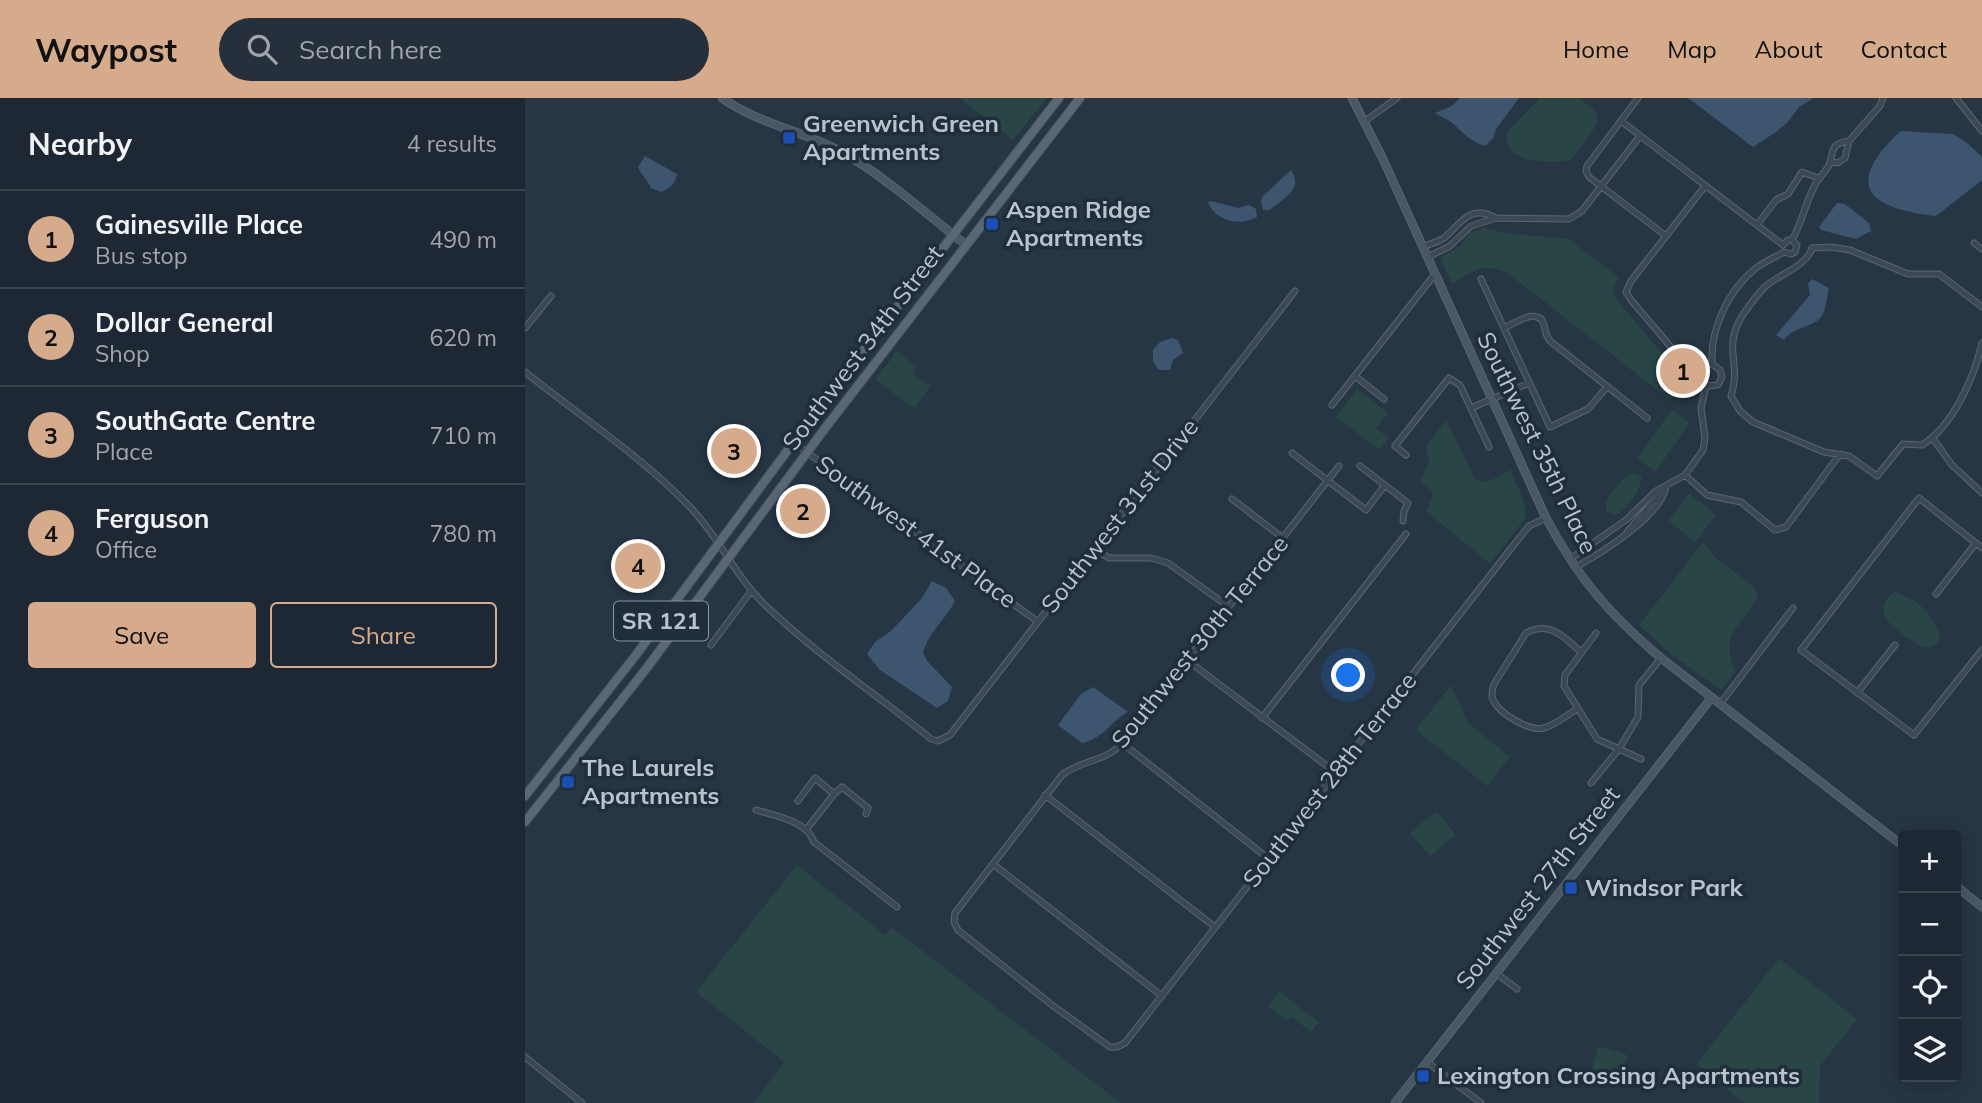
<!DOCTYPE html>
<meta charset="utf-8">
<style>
:root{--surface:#1d2834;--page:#25303c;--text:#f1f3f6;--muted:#a0a6ac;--line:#3b444f;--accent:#d6ab8b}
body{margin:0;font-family:Mulish,sans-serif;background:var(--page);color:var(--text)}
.controls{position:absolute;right:21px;bottom:21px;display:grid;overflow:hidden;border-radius:7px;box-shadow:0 4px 18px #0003}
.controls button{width:63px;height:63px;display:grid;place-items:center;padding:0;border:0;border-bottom:2px solid var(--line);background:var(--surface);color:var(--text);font:35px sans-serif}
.you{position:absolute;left:824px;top:578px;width:24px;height:24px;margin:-18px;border:5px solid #fff;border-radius:50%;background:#1a73e8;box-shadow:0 0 0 10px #1a73e833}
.badge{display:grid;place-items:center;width:46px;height:46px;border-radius:50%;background:var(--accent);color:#111;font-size:23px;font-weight:700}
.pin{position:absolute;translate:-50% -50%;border:4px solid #fff;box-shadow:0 2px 7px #0006}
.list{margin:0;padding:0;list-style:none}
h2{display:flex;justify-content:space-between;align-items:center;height:91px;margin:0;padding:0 28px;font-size:30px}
h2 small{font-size:23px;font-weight:400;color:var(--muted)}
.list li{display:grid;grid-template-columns:46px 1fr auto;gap:21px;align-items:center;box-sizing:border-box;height:98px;padding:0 28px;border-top:2px solid var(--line)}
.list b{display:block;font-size:26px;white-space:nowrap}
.list p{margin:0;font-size:23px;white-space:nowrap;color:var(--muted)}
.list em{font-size:23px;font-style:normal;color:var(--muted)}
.actions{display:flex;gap:14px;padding:21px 28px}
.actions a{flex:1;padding:16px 0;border:2px solid var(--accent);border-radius:7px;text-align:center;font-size:24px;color:var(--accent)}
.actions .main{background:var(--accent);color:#111}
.icon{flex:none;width:38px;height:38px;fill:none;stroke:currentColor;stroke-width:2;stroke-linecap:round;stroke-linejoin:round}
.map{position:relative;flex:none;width:1457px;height:1005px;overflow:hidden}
header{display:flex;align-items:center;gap:42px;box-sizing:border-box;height:98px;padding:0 35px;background:var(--accent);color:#111}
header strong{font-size:33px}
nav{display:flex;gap:38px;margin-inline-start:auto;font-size:24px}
.search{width:490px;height:63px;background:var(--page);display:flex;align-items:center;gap:18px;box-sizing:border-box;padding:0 24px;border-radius:38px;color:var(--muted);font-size:26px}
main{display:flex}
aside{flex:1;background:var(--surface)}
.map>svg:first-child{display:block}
.green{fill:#294546}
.water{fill:#3d556e}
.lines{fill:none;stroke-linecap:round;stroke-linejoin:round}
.street-casing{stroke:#5a6671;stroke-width:7}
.secondary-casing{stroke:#5a6671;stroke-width:9}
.primary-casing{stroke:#45515d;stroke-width:10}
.street{stroke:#3c4854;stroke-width:5}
.secondary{stroke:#495767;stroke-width:7}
.primary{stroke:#5a6774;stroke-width:8}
.transit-dot{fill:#1a4fb4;stroke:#202d3a;stroke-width:2.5}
.labels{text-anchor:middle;stroke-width:7;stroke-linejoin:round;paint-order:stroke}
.shield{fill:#202d3a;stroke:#8b96a1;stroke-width:2}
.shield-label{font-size:23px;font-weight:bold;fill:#b9c3cd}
.poi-label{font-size:24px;font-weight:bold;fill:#b9c3cd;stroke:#202d3a;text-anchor:start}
.street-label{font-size:24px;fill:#b9c3cd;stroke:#202d3a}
</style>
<header>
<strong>Waypost</strong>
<div class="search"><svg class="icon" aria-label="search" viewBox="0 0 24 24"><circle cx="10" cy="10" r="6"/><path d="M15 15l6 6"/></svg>Search here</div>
<nav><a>Home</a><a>Map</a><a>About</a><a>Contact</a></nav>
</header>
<main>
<aside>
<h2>Nearby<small>4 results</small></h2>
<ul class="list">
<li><span class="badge">1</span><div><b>Gainesville Place</b><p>Bus stop</p></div><em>490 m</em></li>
<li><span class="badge">2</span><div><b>Dollar General</b><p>Shop</p></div><em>620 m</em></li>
<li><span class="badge">3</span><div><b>SouthGate Centre</b><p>Place</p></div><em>710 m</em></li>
<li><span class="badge">4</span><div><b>Ferguson</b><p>Office</p></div><em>780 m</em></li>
</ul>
<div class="actions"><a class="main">Save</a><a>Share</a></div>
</aside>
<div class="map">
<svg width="1457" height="1005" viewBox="0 0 1457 1005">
<rect width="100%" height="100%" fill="#273645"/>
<!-- green -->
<path class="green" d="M435 0H522L488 42Z
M1015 0H1054C1059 4 1068 10 1071 15 1078 26 1051 56 1044 63 1022 65 978 66 982 34Z
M958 130 987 136 1044 141 1094 179 1088 189 1089 198 1160 283 1145 302 981 174C953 165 951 173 927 186L915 160 935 148 945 135Z
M372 253 392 269 388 276 406 288 389 310 350 282Z
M832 291 863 315 851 330 864 340 854 352 811 319Z
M1147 312 1165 325 1130 374 1112 360Z
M922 322 949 380C960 390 975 377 986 372 991 387 1004 407 999 422L965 466 902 414 908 394 895 384 904 364 901 347Z
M1107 375 1117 378C1114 395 1106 408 1091 417L1081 413V402L1098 381Z
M1164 395 1191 417 1170 444 1143 423Z
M1178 444 1191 460 1229 489 1233 496C1219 534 1193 525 1210 574L1196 592 1147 557 1114 527Z
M1369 494C1391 499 1407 515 1415 537L1413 545 1404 550 1397 549C1378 536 1340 518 1369 494Z
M926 587 943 625 985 659 962 688 891 632Z
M911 713 931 737 905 758 885 735Z
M272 767 360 837 366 829 596 1005H228L259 964 171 894Z
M1254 860 1332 921 1295 968 1294 1005H1220L1171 967Z
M754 893 794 924 786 934 767 919 762 923 743 908Z
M1076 949 1100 956 1102 959 1094 987 1091 988 1066 981 1065 978 1073 950Z"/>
<!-- water -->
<path class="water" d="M935 0H994L971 31 968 40 960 48C945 44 937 33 926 24 921 20 915 19 910 15L927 8Z
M1163 0H1289L1274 9 1262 25 1251 34 1228 49Z
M1376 33 1428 36 1441 44 1457 59V82L1411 118C1394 116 1367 112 1353 101 1327 81 1360 47 1376 33Z
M120 58 152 76C150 86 145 91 136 94L126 90C123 82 116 77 113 69Z
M766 72C779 91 759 100 745 112H738L736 104 737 99Z
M686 103 713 110 724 107 731 111 732 119C715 129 690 123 683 104Z
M1312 105 1320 106 1344 125 1346 133 1331 141 1296 132 1294 129Z
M1287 181 1304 190C1302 198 1301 211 1297 218 1287 231 1268 228 1259 242L1251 237 1285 197 1283 186Z
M647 240 653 242 658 255 648 262 645 272H634L628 264V252L635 244Z
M407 483 421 490 430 503C421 521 403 535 398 555L403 564 427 589 423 603 412 610 355 572 342 556 350 544 366 533 397 500Z
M568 589 603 614C586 622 582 639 557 645L533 627 556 596Z"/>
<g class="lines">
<!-- street casing -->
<g class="street-casing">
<path id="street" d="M1113 0 1062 68 1061 73 1064 79 1141 138
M1431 0 1457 33
M840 23 872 0
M1096 23 1258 147
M1305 64 1313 65 1320 60 1324 43 1355 8 1358 0
M1232 127 1251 102 1263 96 1277 74 1293 80
M1449 145 1457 151
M1258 147 1263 142H1267C1277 125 1280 106 1289 89 1292 81 1302 73 1305 65 1309 51 1305 46 1324 43
M898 149C904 146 913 144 919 140 935 127 944 105 971 120L1044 121 1057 113 1115 38
M903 159 925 148 946 128 971 120
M956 181 1025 329 1063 311 1082 289
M1457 209 1414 176H1383L1325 152 1306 149 1287 150C1281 169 1256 175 1241 188 1232 196 1224 208 1217 218 1197 251 1217 266 1206 298L1215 313 1228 324 1299 354 1324 358 1352 378 1378 346 1397 347C1428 328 1449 280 1457 245
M0 230 26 198
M979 230C990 225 1014 208 1019 227 1021 234 1020 237 1025 243L1122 320
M1187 266C1185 231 1203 192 1231 170 1239 164 1250 159 1259 154L1266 156 1270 154 1272 147 1267 142
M0 274C55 318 116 358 165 409 194 439 210 478 240 507 291 556 351 596 406 641L413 643 425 637 770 193
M1174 275 1163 269 1106 202 1101 194 1106 183 1180 88
M1174 275 1179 267 1187 266
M830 278 859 301
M1181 288 1193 287 1197 279 1195 272 1187 266
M807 307 910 176
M946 310 1004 285
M1407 339 1427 367 1457 395
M268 344 513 524
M767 355 841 412 860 387
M881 357 870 348 924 280 935 287 964 349
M814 368 597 645C581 664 558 661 537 677L430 815 429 824 433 832 527 907 585 949H592L600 945 984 453 1004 428 1021 420
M835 368 883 405 879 413 878 423
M1160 377 1182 397 1216 404 1250 432 1261 429 1315 356
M707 401 758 440
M1102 434 1139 391
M1457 450 1394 400 1276 552 1389 637 1457 552
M570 451 584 460H626L643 465 704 509
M1045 461 1101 422 1131 393 1160 377 1178 352 1180 340 1176 310 1181 288
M1051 469C1076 455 1137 418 1141 388
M1411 496 1451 445
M1071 535 1040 577 1039 588 1072 641 1094 651 1113 619 1114 587 1136 560
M186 547 227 492
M662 562 810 674
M1332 595 1370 547
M1195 606 1268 510
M1052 611C1042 617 1030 627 1019 630 1004 634 974 615 968 602 966 597 967 592 969 586L1001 535C1024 522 1039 539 1056 554
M737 620 881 436
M597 645 744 761
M1066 685 1094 651 1116 661
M309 696 317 689 343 710 341 716
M520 697 690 829
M273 703 290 680 309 696 281 732
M231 712C250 718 281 722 289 744L372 809
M468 766 637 898
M971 875 992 891
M0 959 57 1005
M902 964 956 1005"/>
</g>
<!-- secondary casing -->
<g class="secondary-casing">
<path id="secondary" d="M197 0C232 25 277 33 315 53 360 78 400 115 441 147
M827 0 857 59 1021 420C1053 480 1084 516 1136 560L1378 748
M1431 788 1457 809
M870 1005 1187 599"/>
</g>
<!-- primary casing -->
<g class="primary-casing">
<path id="primary" d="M0 698 111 557 288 318 534 0
M0 724 121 571 301 329 555 0"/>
</g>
<!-- street -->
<use href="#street" class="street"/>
<!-- secondary -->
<use href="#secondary" class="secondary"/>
<!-- primary -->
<use href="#primary" class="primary"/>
</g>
<!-- markers -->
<g class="transit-dot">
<rect x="257" y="33" width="14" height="14" rx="3.5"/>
<rect x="460" y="119" width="14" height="14" rx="3.5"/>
<rect x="36" y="677" width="14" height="14" rx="3.5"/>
<rect x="1039" y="783" width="14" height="14" rx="3.5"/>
<rect x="891" y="971" width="14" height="14" rx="3.5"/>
</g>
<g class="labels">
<!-- shield labels -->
<rect class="shield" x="89" y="503.5" width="94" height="39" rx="5"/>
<g class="shield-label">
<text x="136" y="531">SR 121</text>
</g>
<!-- poi labels -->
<g class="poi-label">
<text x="278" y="34">Greenwich Green<tspan x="278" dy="28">Apartments</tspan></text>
<text x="481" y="120">Aspen Ridge<tspan x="481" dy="28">Apartments</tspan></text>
<text x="57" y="678">The Laurels<tspan x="57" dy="28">Apartments</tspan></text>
<text x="1060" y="798">Windsor Park</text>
<text x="912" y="986">Lexington Crossing Apartments</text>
</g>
<!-- street labels -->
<g class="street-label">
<text transform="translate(338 250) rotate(-53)" y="8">Southwest 34th Street</text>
<text transform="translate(1012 345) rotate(64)" y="8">Southwest 35th Place</text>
<text transform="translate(595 418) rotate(-52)" y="8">Southwest 31st Drive</text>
<text transform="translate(391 434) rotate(36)" y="8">Southwest 41st Place</text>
<text transform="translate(675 544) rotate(-51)" y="8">Southwest 30th Terrace</text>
<text transform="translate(805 682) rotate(-52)" y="8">Southwest 28th Terrace</text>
<text transform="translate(1013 790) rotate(-52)" y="8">Southwest 27th Street</text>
</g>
</g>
</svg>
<div class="controls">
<button>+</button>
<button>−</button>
<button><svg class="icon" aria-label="locate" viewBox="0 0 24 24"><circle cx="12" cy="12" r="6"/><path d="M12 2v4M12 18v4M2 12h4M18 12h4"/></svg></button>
<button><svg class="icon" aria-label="layers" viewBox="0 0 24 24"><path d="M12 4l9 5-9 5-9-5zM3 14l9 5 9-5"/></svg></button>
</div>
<div class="you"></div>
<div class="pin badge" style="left:1158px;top:273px">1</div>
<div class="pin badge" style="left:278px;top:413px">2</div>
<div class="pin badge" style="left:209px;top:353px">3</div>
<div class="pin badge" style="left:113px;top:468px">4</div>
</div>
</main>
